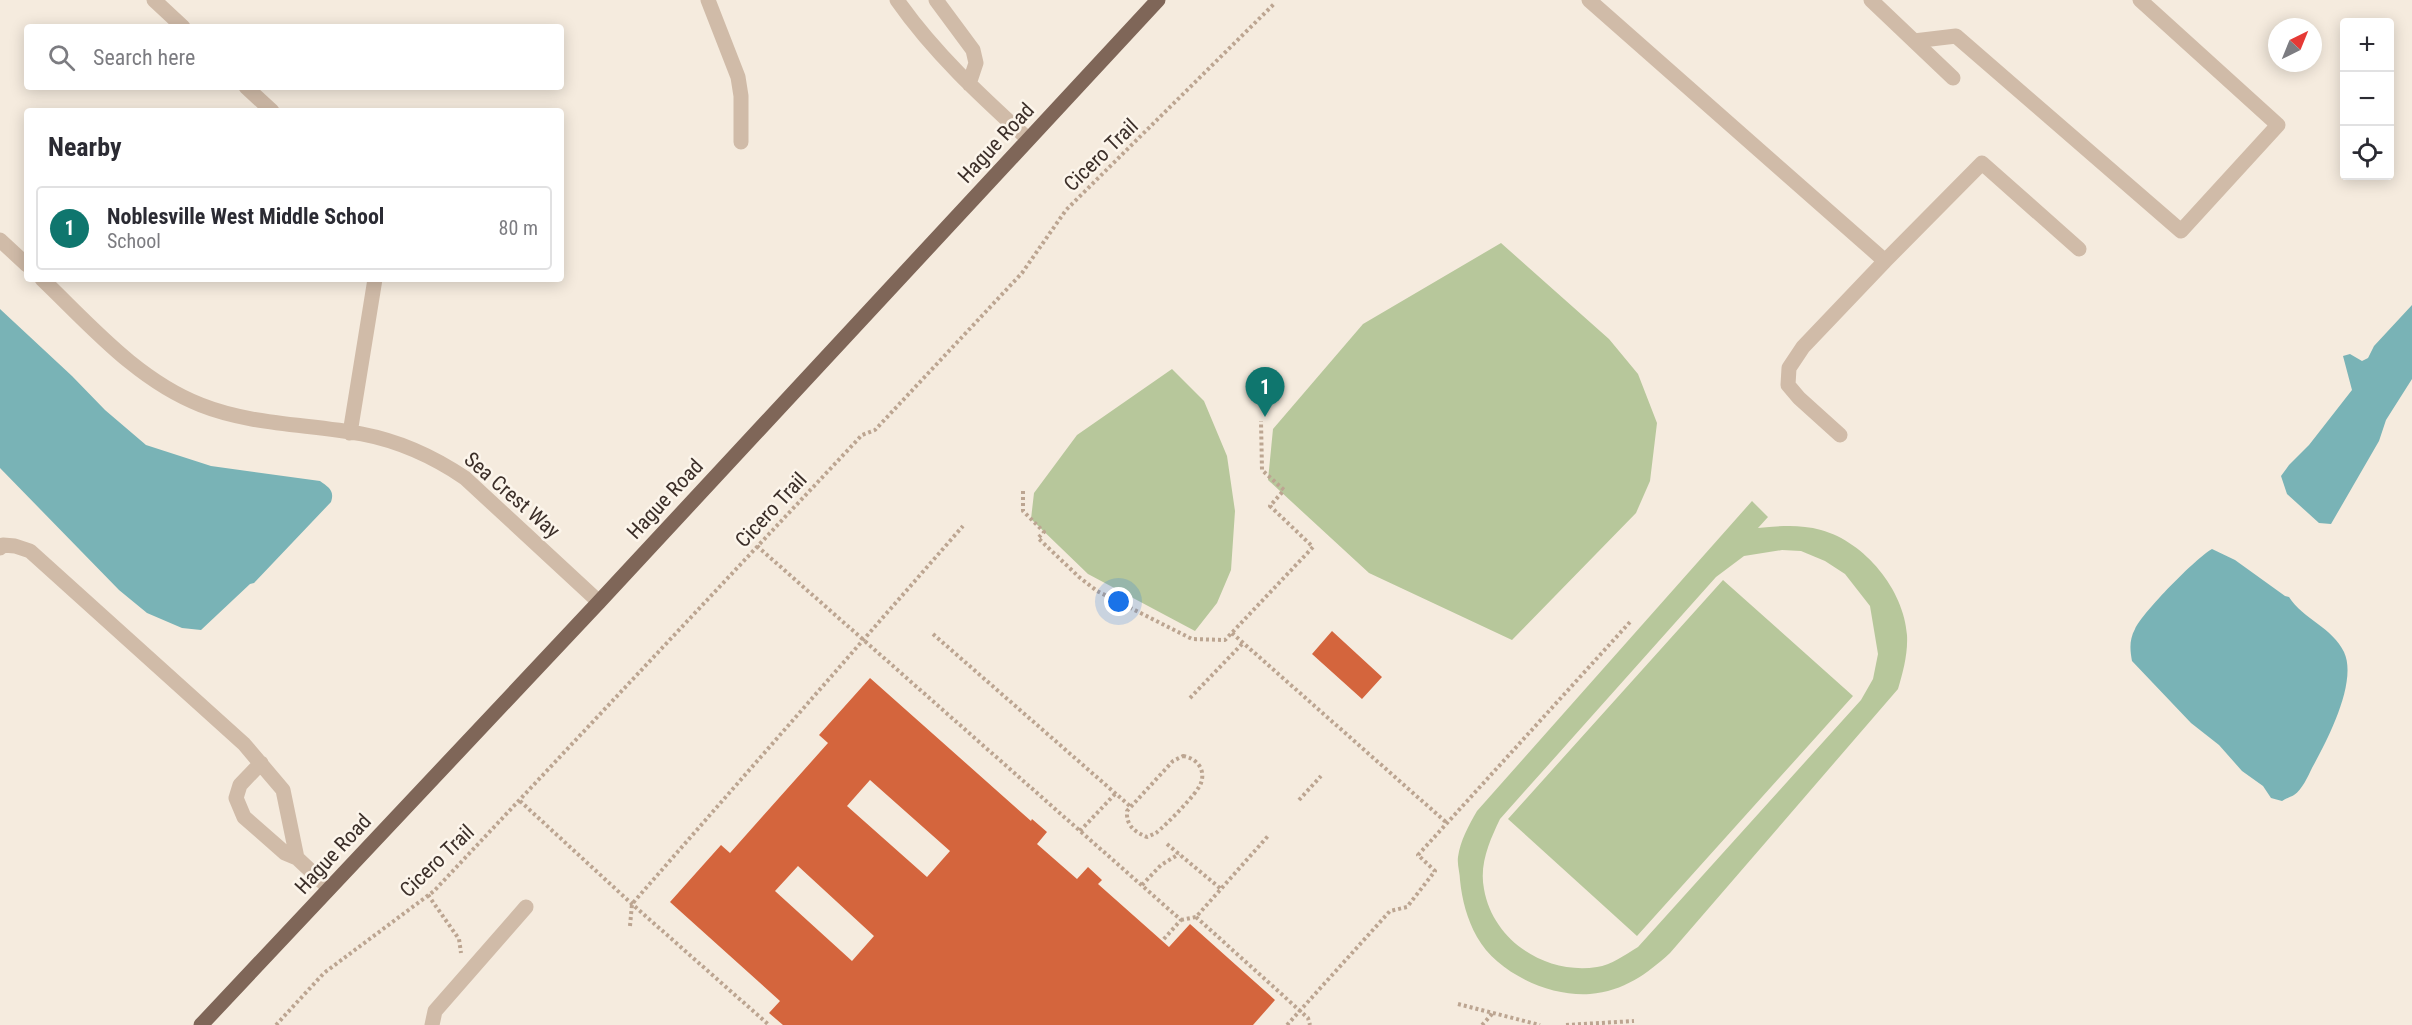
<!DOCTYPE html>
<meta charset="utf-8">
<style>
:root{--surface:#fff;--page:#f2f2f3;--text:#2b2b33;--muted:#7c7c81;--line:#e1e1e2;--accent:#0f766e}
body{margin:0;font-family:"Roboto Condensed",sans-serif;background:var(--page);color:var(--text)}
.controls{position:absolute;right:18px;top:18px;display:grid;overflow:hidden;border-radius:6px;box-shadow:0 3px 15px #0003}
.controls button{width:54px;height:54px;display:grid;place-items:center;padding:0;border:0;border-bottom:2px solid var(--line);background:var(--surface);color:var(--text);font:30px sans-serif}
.compass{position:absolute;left:2268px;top:18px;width:54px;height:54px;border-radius:50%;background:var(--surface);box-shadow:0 3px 15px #0003;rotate:43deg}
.you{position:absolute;left:1119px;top:602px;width:21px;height:21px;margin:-15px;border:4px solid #fff;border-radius:50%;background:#1a73e8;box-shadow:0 0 0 9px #1a73e833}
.badge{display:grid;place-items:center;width:39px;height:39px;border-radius:50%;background:var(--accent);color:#fff;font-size:20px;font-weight:700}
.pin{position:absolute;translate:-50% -50px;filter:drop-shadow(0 2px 3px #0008)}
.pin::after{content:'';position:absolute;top:32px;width:21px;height:18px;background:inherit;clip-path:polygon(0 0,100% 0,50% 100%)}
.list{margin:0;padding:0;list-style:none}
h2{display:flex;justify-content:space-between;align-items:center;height:78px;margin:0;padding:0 24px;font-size:26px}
h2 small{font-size:20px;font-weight:400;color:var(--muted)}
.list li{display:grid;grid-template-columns:39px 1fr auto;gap:18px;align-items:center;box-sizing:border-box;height:84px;margin:0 12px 12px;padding:0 12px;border:2px solid var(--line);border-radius:6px}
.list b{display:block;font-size:22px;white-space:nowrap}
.list p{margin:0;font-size:20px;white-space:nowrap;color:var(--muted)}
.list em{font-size:20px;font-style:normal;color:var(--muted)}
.icon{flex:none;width:33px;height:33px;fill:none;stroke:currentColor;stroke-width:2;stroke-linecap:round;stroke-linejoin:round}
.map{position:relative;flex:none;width:2412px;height:1025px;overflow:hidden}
.search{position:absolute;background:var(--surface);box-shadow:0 3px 15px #0003;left:24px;top:24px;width:540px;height:66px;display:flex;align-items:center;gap:15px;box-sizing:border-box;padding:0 21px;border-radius:6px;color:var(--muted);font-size:22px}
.panel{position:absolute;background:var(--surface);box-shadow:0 3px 15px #0003;left:24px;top:108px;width:540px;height:174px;border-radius:6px}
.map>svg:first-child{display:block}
.green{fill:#b7c79b;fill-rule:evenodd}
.water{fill:#79b3b6}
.building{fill:#d4653d;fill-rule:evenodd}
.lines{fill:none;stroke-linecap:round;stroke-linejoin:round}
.path{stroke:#bca591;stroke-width:4;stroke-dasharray:3 3;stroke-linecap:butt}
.minor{stroke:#d0bba8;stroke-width:15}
.major{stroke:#7f6658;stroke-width:15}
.labels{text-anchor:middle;stroke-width:5;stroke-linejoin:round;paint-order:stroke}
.street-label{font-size:21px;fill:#3c2f29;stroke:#fcf5eb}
</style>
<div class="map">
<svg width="2412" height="1025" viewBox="0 0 2412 1025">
<rect width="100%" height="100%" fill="#f5ebde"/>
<!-- green -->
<path class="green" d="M1501 243 1609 339 1638 374 1657 423 1650 481 1636 513 1512 640 1369 573 1268 480 1273 429 1363 324Z
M1172 369 1204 401 1227 456 1235 511 1231 570 1217 603 1195 631 1088 574 1031 519 1034 493 1077 435Z
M1752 501 1768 517 1758 528C1780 526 1799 524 1821 530 1865 542 1904 590 1907 635 1908 654 1903 672 1898 689L1670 953C1647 974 1624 991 1590 994 1550 997 1497 973 1477 937 1467 919 1462 900 1460 880 1460 873 1457 865 1458 857 1460 841 1469 825 1477 811ZM1782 550 1801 551 1825 561 1845 574 1870 606 1878 654 1873 679 1861 700 1638 947C1625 955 1611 965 1597 967 1546 975 1493 941 1484 889 1479 864 1490 840 1500 819L1716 577 1744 556Z
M1723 580 1853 696 1637 936 1508 819Z"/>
<!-- water -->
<path class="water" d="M2412 305V379L2386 420 2379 441 2331 524 2319 523 2287 494 2281 476 2289 465 2309 445 2352 390 2343 356 2350 354 2362 361 2368 358 2374 346Z
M0 309 72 376 105 410 146 445 211 466 320 481C328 487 335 490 331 502L254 583 250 584 201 630 182 628 147 613 119 590 0 468Z
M2212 549 2235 560 2285 596 2289 597C2303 619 2333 628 2344 652 2358 682 2327 741 2312 768 2308 776 2302 790 2294 795 2291 797 2286 798 2282 801L2271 798 2263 786 2242 771 2219 745 2191 723 2132 661C2130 650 2129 640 2135 629 2144 611 2195 559 2212 549Z"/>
<!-- building -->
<path class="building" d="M1332 631 1382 677 1362 699 1312 654Z
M870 678 1031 821 1032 819 1047 832 1037 844 1077 879 1088 867 1102 880 1098 884 1169 947 1190 924 1275 1000 1253 1025H783L769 1013 780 1001 670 902 721 845 730 853 828 743 819 735ZM870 780 950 851 927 877 847 806ZM798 866 874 936 852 961 775 891Z"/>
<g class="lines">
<!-- path -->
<path class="path" d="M1023 491V511L1044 532 1038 538 1079 577 1097 591 1192 639 1225 640 1313 547 1270 506 1284 490 1262 470 1261 421
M757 546 1181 920 1162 941
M1232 633 1447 823
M933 634 1131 807
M1190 698 1243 643
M1183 756C1196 758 1206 769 1201 783 1197 794 1166 825 1156 833L1147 837C1135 832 1126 826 1127 811L1173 761Z
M1299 800 1321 776
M520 801 632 904 769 1025
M1080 831 1115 794
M1167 844 1221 889
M1142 885 1161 865 1179 854
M428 895 459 939 461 953
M1196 917 1308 1018 1310 1025
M1181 920 1196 917 1268 836
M630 926 632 904 963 526
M1458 1004 1540 1025
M276 1025 324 973 434 891 862 435 875 430 1022 273 1066 210 1275 3
M1287 1025 1390 911 1407 907 1435 871 1418 855 1630 622
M1482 1025 1493 1013
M1566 1025 1634 1021"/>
<!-- minor -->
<path class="minor" d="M154 0 183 27
M708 0 738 77 741 96V142
M897 0C934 53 981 96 1028 139
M936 0 973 50 976 63 969 84
M1589 0 1885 261 1982 163 2079 249
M1871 0 1953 78
M1914 41 1956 36 2181 231 2278 125 2140 0
M246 87 272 111
M0 240 27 265
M42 279C90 325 137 380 201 405 251 425 309 424 362 434 399 441 434 457 465 478L599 602
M350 433 375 279
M1840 435 1799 398 1788 385 1789 368 1803 347 1885 261
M0 548 3 545 15 546 30 551 244 744 283 790 297 858 329 888
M261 763 240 785 236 798 244 817 285 853 297 858
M432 1025 435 1011 526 907"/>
<!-- major -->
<path class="major" d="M201 1025 599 602 1158 0"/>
</g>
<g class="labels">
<!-- street labels -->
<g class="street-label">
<text transform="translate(996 143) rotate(-47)" y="7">Hague Road</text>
<text transform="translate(1101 155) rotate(-44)" y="7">Cicero Trail</text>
<text transform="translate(512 495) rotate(41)" y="7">Sea Crest Way</text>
<text transform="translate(665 499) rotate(-47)" y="7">Hague Road</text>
<text transform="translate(771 510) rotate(-47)" y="7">Cicero Trail</text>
<text transform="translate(333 854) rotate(-47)" y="7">Hague Road</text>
<text transform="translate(437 861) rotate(-44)" y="7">Cicero Trail</text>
</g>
</g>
</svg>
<div class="controls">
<button>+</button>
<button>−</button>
<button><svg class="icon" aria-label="locate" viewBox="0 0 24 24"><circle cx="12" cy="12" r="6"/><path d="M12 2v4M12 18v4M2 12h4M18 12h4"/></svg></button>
</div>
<svg class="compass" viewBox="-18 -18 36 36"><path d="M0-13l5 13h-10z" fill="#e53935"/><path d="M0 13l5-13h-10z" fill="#7c7c81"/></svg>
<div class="you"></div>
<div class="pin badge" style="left:1265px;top:417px">1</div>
<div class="search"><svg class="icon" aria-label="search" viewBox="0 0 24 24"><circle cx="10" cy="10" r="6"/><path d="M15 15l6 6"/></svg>Search here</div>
<section class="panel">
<h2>Nearby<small></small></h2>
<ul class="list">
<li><span class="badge">1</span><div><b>Noblesville West Middle School</b><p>School</p></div><em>80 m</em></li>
</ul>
</section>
</div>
